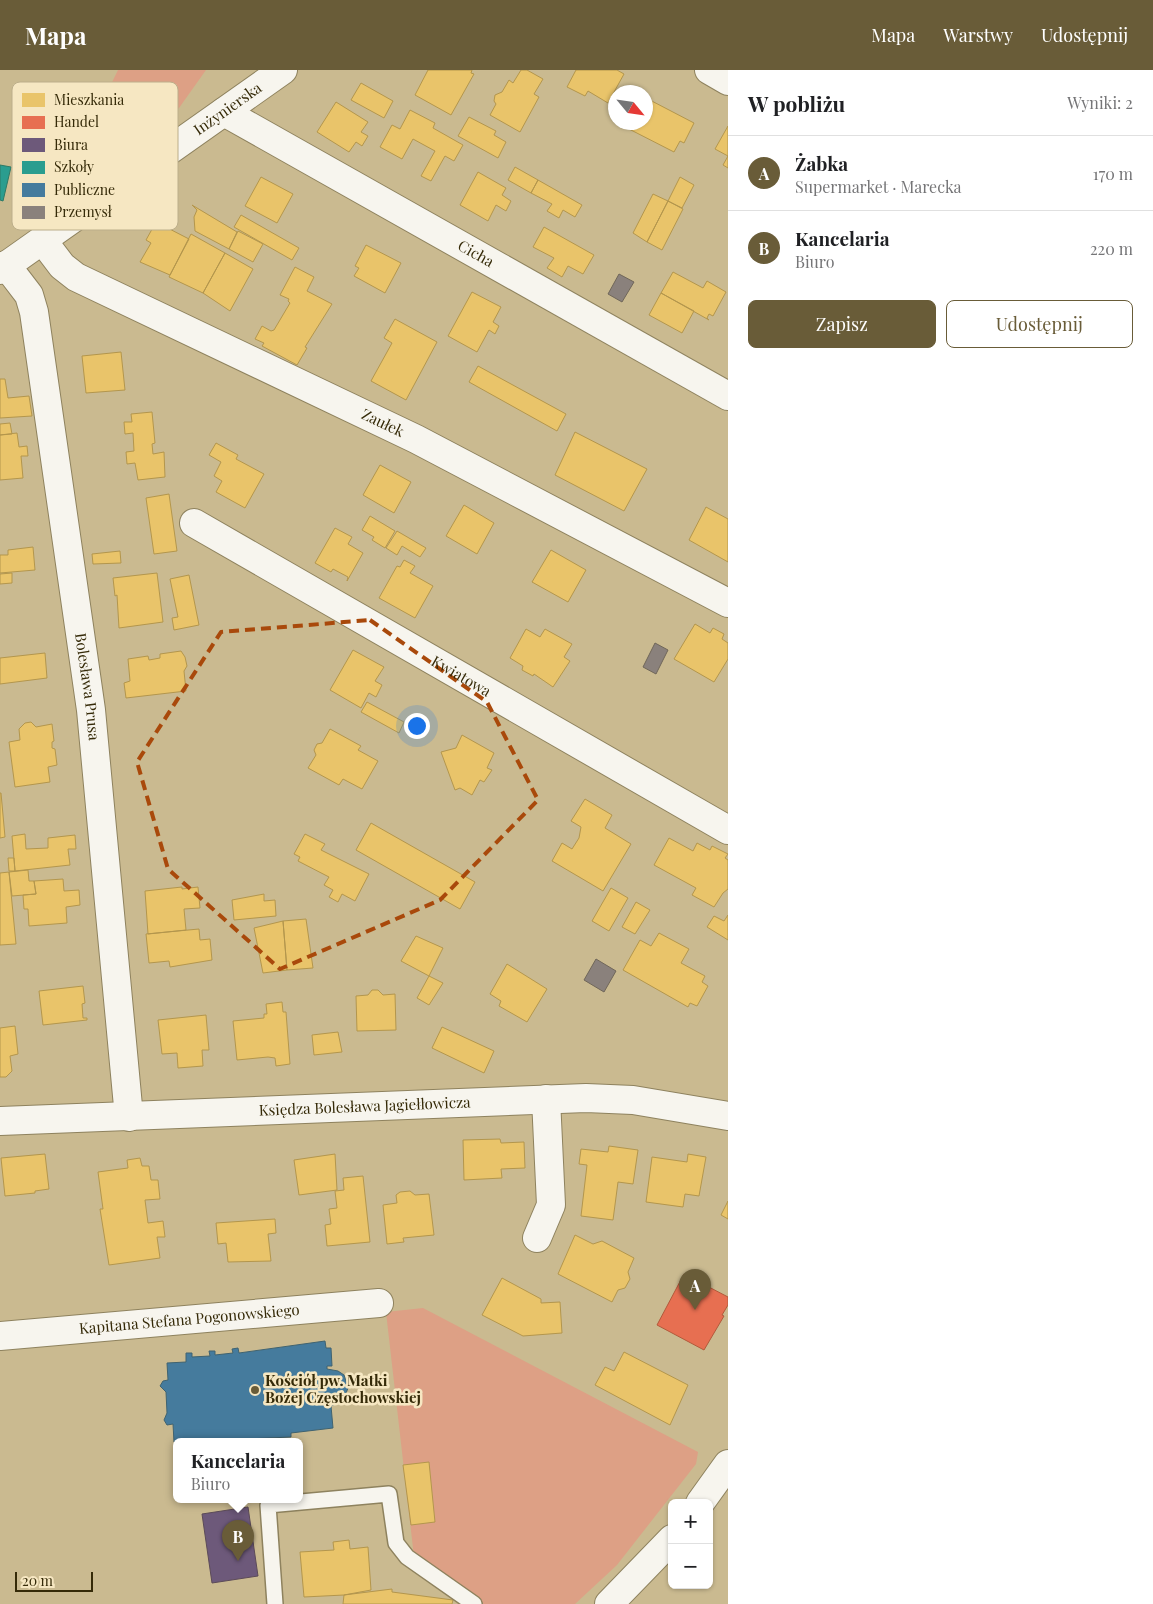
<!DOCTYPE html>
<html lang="pl">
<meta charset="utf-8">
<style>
:root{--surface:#fff;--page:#f6f6f6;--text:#202124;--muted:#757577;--line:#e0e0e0;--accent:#695c38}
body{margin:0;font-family:"Playfair Display",serif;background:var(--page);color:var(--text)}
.controls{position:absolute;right:15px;bottom:15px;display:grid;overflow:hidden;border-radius:8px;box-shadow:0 1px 4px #0004}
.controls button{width:45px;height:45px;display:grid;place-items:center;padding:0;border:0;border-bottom:1px solid var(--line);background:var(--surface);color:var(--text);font:25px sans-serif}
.compass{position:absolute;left:608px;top:15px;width:45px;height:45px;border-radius:50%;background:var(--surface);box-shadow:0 1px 4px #0004;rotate:119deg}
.scale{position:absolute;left:15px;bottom:12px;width:78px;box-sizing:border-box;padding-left:5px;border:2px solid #352a08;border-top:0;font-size:14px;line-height:18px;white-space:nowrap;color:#352a08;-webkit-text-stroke:4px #f6e7c2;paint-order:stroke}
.you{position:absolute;left:416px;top:655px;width:18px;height:18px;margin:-12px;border:4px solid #fff;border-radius:50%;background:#1a73e8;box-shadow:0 0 0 8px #1a73e833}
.badge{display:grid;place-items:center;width:32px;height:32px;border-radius:50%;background:var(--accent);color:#fff;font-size:16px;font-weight:700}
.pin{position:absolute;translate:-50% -41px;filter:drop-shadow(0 1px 2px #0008)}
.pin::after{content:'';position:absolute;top:26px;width:18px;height:15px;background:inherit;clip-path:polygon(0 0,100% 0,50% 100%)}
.popup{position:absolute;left:173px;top:1368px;width:130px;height:65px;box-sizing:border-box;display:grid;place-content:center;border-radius:8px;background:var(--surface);filter:drop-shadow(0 1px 4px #0005);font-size:16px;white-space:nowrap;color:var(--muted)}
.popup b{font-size:19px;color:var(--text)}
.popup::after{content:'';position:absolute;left:50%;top:100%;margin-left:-10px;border:10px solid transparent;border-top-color:var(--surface)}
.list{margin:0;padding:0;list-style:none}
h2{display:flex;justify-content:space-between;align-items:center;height:65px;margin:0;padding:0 20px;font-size:21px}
h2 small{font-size:16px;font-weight:400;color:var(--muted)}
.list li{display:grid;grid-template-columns:32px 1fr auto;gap:15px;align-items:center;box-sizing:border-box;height:75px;padding:0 20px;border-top:1px solid var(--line)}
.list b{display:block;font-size:19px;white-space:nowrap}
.list p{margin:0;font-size:16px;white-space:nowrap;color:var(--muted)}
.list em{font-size:16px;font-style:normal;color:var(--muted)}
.actions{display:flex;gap:10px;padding:15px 20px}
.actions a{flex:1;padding:11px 0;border:1px solid var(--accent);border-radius:8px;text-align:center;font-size:18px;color:var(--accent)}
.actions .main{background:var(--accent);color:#fff}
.map{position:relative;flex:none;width:728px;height:1534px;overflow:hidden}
header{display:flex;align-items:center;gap:30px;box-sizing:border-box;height:70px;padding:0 25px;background:var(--accent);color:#fff}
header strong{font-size:24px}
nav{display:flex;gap:28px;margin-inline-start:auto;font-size:18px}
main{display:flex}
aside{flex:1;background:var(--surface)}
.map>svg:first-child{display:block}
.green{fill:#dda085}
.homes{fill:#e9c46a;stroke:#b3964d}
.shops{fill:#e76f51;stroke:#b25a3b}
.offices{fill:#6d597a;stroke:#5c4b58}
.schools{fill:#2a9d8f;stroke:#2d7a66}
.public{fill:#457b9d;stroke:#406370}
.industry{fill:#8a817c;stroke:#706759}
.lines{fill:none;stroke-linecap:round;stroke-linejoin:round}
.service-casing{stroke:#8e825e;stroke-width:18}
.minor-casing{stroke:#8e825e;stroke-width:30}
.tertiary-casing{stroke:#8e825e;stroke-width:30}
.service{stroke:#f7f5ee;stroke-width:15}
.minor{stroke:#f7f5ee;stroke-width:28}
.tertiary{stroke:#f7f5ee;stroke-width:28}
.marked{fill:none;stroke:#a9490b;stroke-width:4;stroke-dasharray:10 6;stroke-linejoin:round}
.poi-dot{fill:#695c38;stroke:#f6e7c2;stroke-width:2}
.labels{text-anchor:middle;stroke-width:5;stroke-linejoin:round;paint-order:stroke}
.street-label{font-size:15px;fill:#352a08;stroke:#f6e7c2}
.poi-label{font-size:15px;font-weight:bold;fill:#352a08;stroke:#f6e7c2;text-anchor:start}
.key{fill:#f6e7c2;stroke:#bcae8a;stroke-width:1}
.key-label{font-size:14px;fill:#352a08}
</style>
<header>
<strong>Mapa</strong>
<nav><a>Mapa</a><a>Warstwy</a><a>Udostępnij</a></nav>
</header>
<main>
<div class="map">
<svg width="728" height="1534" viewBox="0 0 728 1534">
<rect width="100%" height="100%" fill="#caba90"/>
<!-- green -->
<path class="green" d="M118 0H206L179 38 72 94Z
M423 1238 698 1382 696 1394 617 1495 575 1534H481L414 1487 386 1242Z"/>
<!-- homes -->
<path class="homes" d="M428 0H472L471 3 474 4 451 45 415 25Z
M521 0H527L543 9 534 24 539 27 520 62 490 45 496 34 494 31 495 25 502 22 509 10 513 13Z
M576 0H617L624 4 608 33 588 21 585 26 567 17Z
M361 13 393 31 384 48 351 30Z
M646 28 694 53 684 73 680 71 674 82 629 59 632 52H646Z
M336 32 368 52 361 62 368 66 362 76 356 72 349 82 317 62Z
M410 40 435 53 433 58 463 75 454 91 445 86 431 111 421 106 435 81 413 69 402 89 380 77 392 55 400 59Z
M469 47 496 61 494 65 506 72 498 88 458 66Z
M728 56V98L723 95 728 86 715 79Z
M515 97 538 110 531 123 508 110Z
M478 102 506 118 502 125 511 131 506 141 496 135 488 151 460 135Z
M261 107 293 124 277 153 245 136Z
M680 107 694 115 682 138 668 131Z
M538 110 582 135 575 147 563 140 559 148 547 141 552 134 531 123Z
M653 124 668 131 647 172 633 163Z
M668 131 683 139 662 180 647 172Z
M192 135 237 162 229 179 195 161 194 147 197 140Z
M241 145 299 178 292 190 234 157Z
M156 152 189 169 170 205 140 192 151 173 146 170Z
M544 157 594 185 583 204 568 196 562 207 547 198 554 188 533 177Z
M238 161 263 174 253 192 229 179Z
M191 164 225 183 203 223 169 207Z
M366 175 401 193 385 223 354 206 359 198 355 196Z
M225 183 253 199 230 241 203 223Z
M295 197 314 207 307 221 332 234 305 277 307 278 297 295 262 276 264 273 255 269 262 256 271 261 274 260 290 233 288 231 289 229 280 225Z
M673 202 703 218 707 211 726 222 713 246 709 244 707 248 709 250 661 223Z
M472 222 501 237 493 252 499 256 495 264 489 260 477 282 448 266Z
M661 223 694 241 682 263 649 245Z
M395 249 437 272 406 330 371 311 392 273 384 268Z
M121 282 125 320 86 323 82 286Z
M478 296 566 344 557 361 469 312Z
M0 309H5L8 328 29 326 32 346 0 348Z
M152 342 155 373 152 374 153 384 164 382 165 407 138 410 135 393 127 394 126 382 134 381 133 363 125 364 124 352H132L131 344Z
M10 353 12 364 0 365V354Z
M575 362 647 399 624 441 555 405Z
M17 363 19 377 27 376 28 386H21L23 408 0 410V365Z
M216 373 238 385 236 389 264 404 245 438 216 422 222 411 214 406 221 392 209 385Z
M380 395 411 412 394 443 363 425Z
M169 424 177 481 154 484 146 428Z
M464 435 494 453 477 484 446 466Z
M706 437 728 449V492L689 470Z
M370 446 395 461 385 478 372 470 374 467 362 460Z
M335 458 352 467 348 474 363 483 347 511 348 507 333 499 331 502 315 493Z
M397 461 426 478 420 487 402 476 397 485 386 478Z
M33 477 35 500 0 503V485H8V480Z
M551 480 586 500 568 532 532 512Z
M120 481 121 493 93 494 92 484Z
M404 490 415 496 410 503 433 516 415 548 379 528 397 496 400 497Z
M12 503V513L0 514V504Z
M157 503 163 552 119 558 117 525 115 526 113 508Z
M189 505 199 555 174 560 172 548 178 547 170 509Z
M695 554 710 563 713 558 724 564 722 569 728 573V589L714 612 674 589Z
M526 559 540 567 545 559 572 574 564 587 570 591 553 617 534 604 533 606 522 600 523 596 510 588Z
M353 580 384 597 375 611 382 615 376 627 369 623 361 638 330 620Z
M181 581 185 587 187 596 184 601 186 621 126 628 124 613 130 611 128 589 148 586 149 590 160 588V584Z
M45 583 47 608 0 614V588Z
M367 632 404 652 399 663 361 642Z
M31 652 36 657 52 654 54 671 52 672V678L55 679 57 695 48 697 50 712 15 717 9 672 20 670 19 659 25 653Z
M330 659 361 676 358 680 378 691 362 719 343 709 339 715 308 698 316 685 314 680 317 674 322 673Z
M462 665 494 683 487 698 492 700 484 712 480 710 472 725 460 718 455 720 441 682 456 678Z
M1 723 5 767 0 768V723Z
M585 729 612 745 605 758 631 774 603 821 552 791 562 773 572 779 579 768 581 757 571 751Z
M371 753 475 812 460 839 356 780Z
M25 764 26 779 48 778V768L75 765 76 779H68L70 795 15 801 12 766Z
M305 764 325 774 321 780 369 804 355 831 342 824 338 832 329 827 333 820 324 815 329 807 298 791 300 787 294 784Z
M669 768 693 781 697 773 710 780 712 776 728 784 725 788 728 790V819L723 823 714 837 692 825 696 818 654 795Z
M8 788H14L15 801H9Z
M28 800 29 811H34L36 824 12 826 9 802Z
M9 802 16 874 0 875V803Z
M63 809 64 821 79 820 80 835 66 837 67 853 29 856 28 839H24L23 825 36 824 34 811Z
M182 817V819L198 817 200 838 184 839 186 860 148 864 145 821Z
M611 818 628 828 609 861 592 851Z
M264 824V831L275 830 276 846 234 850 232 830Z
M636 832 650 840 635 864 622 857Z
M728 845V870L707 857 714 846 724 851Z
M306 849 313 898 287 900 283 851Z
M283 851 287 900 263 903 254 858Z
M199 859 200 870 210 869 212 890 170 897 169 891 149 893 146 864Z
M659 863 689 879 681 893 705 906 702 912 708 916 697 936 690 933 688 937 623 900 640 870 651 876Z
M416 866 443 878 429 906 401 891Z
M507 894 547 919 527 952 499 936 501 931 490 924Z
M429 906 443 913 429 935 417 928Z
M83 916 85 933 82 934 83 948H87V950L43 955 39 921Z
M372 920H378L383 925 395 924 396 960 357 961 356 926 368 925Z
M282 932 283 942H286L290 994 276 996 275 988 268 987 237 990 233 951 264 948V944H267L266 934Z
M206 945 209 980H202L203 996 178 998 177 983 162 984 158 950Z
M15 956 18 984 10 986 12 1001 6 1007H0V958Z
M442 957 494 981 484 1003 432 978Z
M338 962 342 982 314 985 312 965Z
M500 1069 501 1073 524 1072 525 1098 501 1099 502 1108 464 1110 463 1070Z
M609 1076 638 1080 633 1114 618 1112 613 1150 581 1146 587 1095 579 1094 581 1079 608 1082Z
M45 1084 49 1119 35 1121V1123L5 1126 1 1088Z
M335 1084 337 1120 299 1125 294 1090Z
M688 1084 706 1087 699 1126 685 1124 683 1137 646 1132 652 1087 687 1092Z
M140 1088 142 1096H149L151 1110H158L160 1129 145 1130 148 1153 163 1151 165 1167H157L160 1188 109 1195 100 1139H103L98 1102 128 1098 127 1090Z
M363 1106 370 1172 327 1176 325 1155 331 1154 329 1139 337 1138 335 1121 344 1120 343 1108Z
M410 1121 415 1125 429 1124 434 1165 403 1168 404 1172 387 1174 383 1135 397 1133 396 1125 400 1122Z
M728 1131V1149L721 1145Z
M275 1149 276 1163 268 1164 271 1191 228 1192 226 1173 218 1174 216 1153Z
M575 1165 593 1174 602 1171 634 1188 628 1202 630 1209 625 1218 618 1220 612 1232 558 1204Z
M502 1208 541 1229V1233L560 1232 562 1263 523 1266 482 1245Z
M624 1282 688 1315 670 1355 595 1315 605 1297 614 1301Z
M429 1392 435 1452 411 1455 403 1395Z
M349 1470 350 1479 368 1477 371 1520 344 1525 304 1527 300 1482 334 1480 333 1472Z
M392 1519V1522L453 1530 452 1534H343L344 1525Z"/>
<!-- shops -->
<path class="shops" d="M684 1204 728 1227V1235L722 1245 724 1246 704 1280 657 1255Z"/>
<!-- offices -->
<path class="offices" d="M248 1437 258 1506 212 1513 202 1444Z"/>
<!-- schools -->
<path class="schools" d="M0 95 11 97 3 131 0 130Z"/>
<!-- public -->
<path class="public" d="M325 1271 326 1278H331L332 1296H327V1299L338 1301 344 1305 348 1318 343 1331 331 1336 333 1358 291 1363V1367L246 1369V1372H240V1369L223 1372H193V1370L174 1372 173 1354 167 1355 164 1350 167 1343 166 1322 160 1316 163 1311 168 1310 167 1293 186 1292V1283H192V1287L210 1286 209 1281H215V1285L233 1283 232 1279 238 1278 239 1283Z"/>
<!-- industry -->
<path class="industry" d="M619 204 634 212 622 232 608 224Z
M655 573 668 580 656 604 643 597Z
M596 889 616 901 604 922 584 910Z"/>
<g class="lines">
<!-- service casing -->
<g class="service-casing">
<path id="service" d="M275 1534 268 1435 389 1424 396 1473 407 1487 474 1534"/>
</g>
<!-- minor casing -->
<g class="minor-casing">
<g id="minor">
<path d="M709 0 728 11"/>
<path id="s1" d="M224 42 728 326"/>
<path id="s2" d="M43 171 62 196 76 207 416 369 728 533"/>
<path id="s3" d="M6 195 29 225 34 242 91 640 129 1047"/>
<path id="s4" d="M0 200 283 0"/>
<path id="s5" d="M194 453 728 760"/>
<path id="s6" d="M0 1051 586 1028 633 1030 728 1046"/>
<path d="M537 1168 551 1135 546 1029"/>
<path id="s7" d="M0 1266 379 1233"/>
</g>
</g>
<!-- tertiary casing -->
<g class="tertiary-casing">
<path id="tertiary" d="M700 1433 728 1394
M609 1534 672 1469"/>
</g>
<!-- service -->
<use href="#service" class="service"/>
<!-- minor -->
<use href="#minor" class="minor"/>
<!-- tertiary -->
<use href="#tertiary" class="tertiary"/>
</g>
<!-- marked area -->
<path class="marked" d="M370 550 487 632 538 730 440 830 280 899 168 799 137 692 221 562Z"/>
<!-- markers -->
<circle class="poi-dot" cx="255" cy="1320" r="5"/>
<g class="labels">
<!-- street labels -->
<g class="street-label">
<text dy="5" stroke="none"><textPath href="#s4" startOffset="279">Inżynierska</textPath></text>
<text dy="5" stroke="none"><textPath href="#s1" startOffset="289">Cicha</textPath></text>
<text dy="5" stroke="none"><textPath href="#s2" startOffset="389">Zaułek</textPath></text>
<text dy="5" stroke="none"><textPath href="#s5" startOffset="308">Kwiatowa</textPath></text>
<text dy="5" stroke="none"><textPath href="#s3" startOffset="434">Bolesława Prusa</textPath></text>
<text dy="5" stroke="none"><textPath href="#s6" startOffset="365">Księdza Bolesława Jagiełłowicza</textPath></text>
<text dy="5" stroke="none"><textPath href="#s7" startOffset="190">Kapitana Stefana Pogonowskiego</textPath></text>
</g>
<!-- poi labels -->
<g class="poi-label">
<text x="265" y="1316">Kościół pw. Matki<tspan x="265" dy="17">Bożej Częstochowskiej</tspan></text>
</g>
</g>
<!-- legend -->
<rect x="12" y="12" width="166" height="148" rx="8" class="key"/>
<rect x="22" y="23" width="23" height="14" fill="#e9c46a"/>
<rect x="22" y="46" width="23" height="13" fill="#e76f51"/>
<rect x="22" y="68" width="23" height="14" fill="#6d597a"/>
<rect x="22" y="91" width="23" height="13" fill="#2a9d8f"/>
<rect x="22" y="113" width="23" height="14" fill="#457b9d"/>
<rect x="22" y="136" width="23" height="13" fill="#8a817c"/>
<g class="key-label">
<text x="54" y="35">Mieszkania</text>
<text x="54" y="57">Handel</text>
<text x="54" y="80">Biura</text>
<text x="54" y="102">Szkoły</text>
<text x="54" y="125">Publiczne</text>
<text x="54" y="147">Przemysł</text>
</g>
</svg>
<div class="controls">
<button>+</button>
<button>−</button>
</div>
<svg class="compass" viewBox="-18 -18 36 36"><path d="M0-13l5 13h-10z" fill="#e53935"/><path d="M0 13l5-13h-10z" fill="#757577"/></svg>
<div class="scale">20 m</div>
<div class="you"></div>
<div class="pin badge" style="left:695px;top:1240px">A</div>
<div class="pin badge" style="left:238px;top:1491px">B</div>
<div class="popup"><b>Kancelaria</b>Biuro</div>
</div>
<aside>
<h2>W pobliżu<small>Wyniki: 2</small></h2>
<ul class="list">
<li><span class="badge">A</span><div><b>Żabka</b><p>Supermarket · Marecka</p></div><em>170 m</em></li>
<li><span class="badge">B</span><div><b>Kancelaria</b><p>Biuro</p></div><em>220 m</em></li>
</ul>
<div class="actions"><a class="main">Zapisz</a><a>Udostępnij</a></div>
</aside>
</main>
